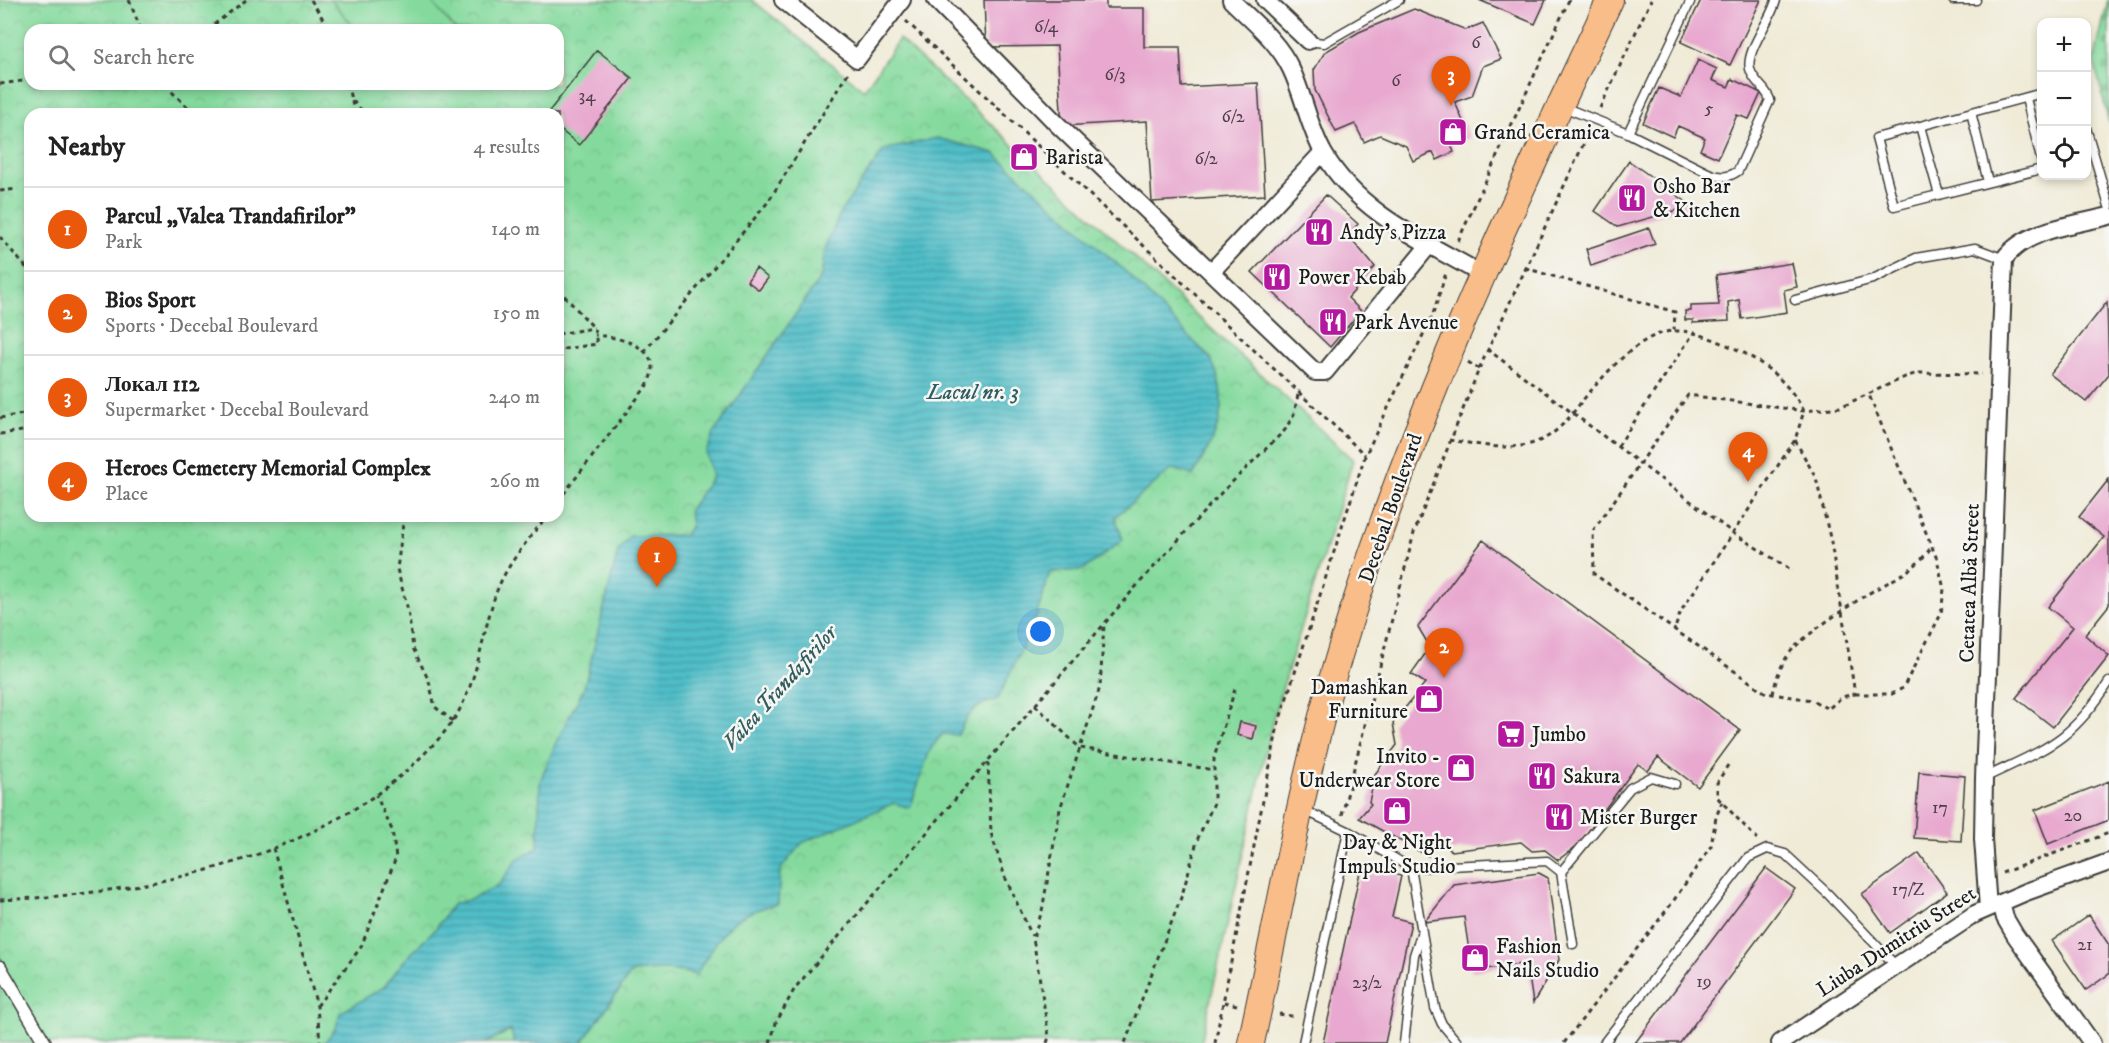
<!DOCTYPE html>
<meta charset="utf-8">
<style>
:root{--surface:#fff;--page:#f2f2f2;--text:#222;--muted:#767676;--line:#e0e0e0;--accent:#ea580c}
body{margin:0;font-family:"IM FELL DW Pica",serif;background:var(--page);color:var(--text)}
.controls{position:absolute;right:18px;top:18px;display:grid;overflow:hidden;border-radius:12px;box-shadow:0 3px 9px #0003}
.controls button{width:54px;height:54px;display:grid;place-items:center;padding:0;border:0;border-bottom:2px solid var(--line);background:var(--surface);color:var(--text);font:30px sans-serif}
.you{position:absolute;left:1041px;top:632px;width:21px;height:21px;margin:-15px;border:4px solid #fff;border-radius:50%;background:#1a73e8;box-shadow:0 0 0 9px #1a73e833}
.badge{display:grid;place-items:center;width:39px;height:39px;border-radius:50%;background:var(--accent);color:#fff;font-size:20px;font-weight:700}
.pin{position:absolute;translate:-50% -50px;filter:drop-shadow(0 2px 3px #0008)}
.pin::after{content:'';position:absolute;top:32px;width:21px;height:18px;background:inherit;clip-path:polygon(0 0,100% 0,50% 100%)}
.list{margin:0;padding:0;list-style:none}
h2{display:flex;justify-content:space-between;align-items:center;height:78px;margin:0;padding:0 24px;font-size:26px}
h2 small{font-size:20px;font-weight:400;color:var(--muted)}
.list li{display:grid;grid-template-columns:39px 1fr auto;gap:18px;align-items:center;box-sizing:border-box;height:84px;padding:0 24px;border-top:2px solid var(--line)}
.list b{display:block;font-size:22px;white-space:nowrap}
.list p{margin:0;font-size:20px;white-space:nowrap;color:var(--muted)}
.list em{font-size:20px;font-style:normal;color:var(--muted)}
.icon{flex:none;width:33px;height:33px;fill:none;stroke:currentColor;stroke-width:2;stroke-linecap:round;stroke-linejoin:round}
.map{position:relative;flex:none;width:2109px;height:1043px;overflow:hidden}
.search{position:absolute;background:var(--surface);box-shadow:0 3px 9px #0003;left:24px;top:24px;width:540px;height:66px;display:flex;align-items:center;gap:15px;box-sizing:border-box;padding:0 21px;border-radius:18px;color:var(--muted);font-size:22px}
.panel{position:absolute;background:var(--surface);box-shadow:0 3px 9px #0003;left:24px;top:108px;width:540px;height:414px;border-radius:18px}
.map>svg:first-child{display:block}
.cemetery{fill:url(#cemetery-stones);stroke:#507b5c;stroke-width:1.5}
.park{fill:url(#park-crowns);stroke:#507b5c;stroke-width:1.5;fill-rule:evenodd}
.pitch{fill:#84da9d;stroke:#507b5c;stroke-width:1.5}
.water{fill:url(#water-rules);stroke:#366d72;stroke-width:1.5}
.building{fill:#e8a8cf}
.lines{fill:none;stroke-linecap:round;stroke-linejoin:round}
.service-casing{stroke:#3c3b38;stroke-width:11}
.pedestrian-casing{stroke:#3c3b38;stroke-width:15}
.minor-casing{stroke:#3c3b38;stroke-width:20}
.primary-casing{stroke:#3c3b38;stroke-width:28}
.path{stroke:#3c3b38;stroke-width:3;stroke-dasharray:4.5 4.5;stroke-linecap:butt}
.service{stroke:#fff;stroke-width:8}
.pedestrian{stroke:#fff;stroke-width:12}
.minor{stroke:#fff;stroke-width:16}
.primary{stroke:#f8bd89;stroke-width:26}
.labels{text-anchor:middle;stroke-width:5;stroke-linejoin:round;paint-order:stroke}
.number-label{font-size:18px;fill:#4f3f49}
.poi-label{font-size:21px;fill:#1c1c1c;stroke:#f6f6f2;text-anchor:start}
.street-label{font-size:21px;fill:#1c1c1c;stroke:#f6f6f2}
.water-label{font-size:22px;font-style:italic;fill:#315d61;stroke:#f6f6f2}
</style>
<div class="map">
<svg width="2109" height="1043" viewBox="0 0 2109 1043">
<defs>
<pattern id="cemetery-stones" width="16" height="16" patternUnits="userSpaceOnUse" patternTransform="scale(1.5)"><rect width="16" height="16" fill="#84da9d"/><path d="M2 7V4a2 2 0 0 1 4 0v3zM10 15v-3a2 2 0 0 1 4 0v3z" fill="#71ba87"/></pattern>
<pattern id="park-crowns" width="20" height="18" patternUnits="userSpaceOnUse" patternTransform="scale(1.5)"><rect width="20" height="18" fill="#84da9d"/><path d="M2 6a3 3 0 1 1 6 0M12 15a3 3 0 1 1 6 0" fill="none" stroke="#71ba87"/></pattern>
<pattern id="water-rules" width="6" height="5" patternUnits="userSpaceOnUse" patternTransform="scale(1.5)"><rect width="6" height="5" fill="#50bec8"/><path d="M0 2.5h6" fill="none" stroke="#429aa2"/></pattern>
</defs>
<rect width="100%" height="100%" fill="#f6f6f2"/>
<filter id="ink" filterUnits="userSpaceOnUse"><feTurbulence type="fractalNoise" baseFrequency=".0167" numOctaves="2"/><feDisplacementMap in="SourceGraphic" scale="12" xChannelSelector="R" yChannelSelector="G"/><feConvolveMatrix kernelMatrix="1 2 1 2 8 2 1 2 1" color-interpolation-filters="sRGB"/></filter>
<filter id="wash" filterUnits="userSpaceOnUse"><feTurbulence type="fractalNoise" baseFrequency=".008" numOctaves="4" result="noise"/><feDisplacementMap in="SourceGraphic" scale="24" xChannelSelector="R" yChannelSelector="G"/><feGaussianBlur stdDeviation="1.35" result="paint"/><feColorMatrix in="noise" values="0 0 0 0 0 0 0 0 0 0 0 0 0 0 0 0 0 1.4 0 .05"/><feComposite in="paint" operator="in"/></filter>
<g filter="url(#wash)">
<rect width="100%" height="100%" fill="#f0ebd7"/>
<!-- cemetery -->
<path class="cemetery" d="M2108 0H2109V123L2094 61Z"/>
<!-- park -->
<path class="park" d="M0 0H752L864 90 899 39 1353 460 1273 719 1201 1043H0ZM30 30H558V84H30ZM30 114H558V516H30Z"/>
<!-- pitch -->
<path class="pitch" d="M331 0H430L456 30H357Z"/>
<!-- water -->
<path class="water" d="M937 138 994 153 1126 272 1211 359C1232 404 1218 435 1193 475L1172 469 1115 517 1123 540 1083 570 1050 572 1035 620 998 699C975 705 967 713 958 735L942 734 930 750 910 808 894 803 802 843 780 870 778 904C727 915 722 933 696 975 674 969 654 968 631 973L582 1043H514L511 1030 486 1043H324L336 1028 340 1013 384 987 403 962 436 928 453 904 472 899 500 884 517 859 538 848 540 781 557 740 584 688 618 551 630 536 685 535 691 525 689 510 712 477 706 453 714 433 821 277 825 249 841 211 884 150Z"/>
<g id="blocks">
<!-- building -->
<path class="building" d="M984 0H1106V8H1144V47H1180L1182 87 1258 83 1265 195 1152 202 1147 121 1062 126 1057 46 986 47Z
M1479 0H1546L1535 24Z
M1701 0H1761L1730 65 1681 42Z
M1414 9 1466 30 1483 23 1501 59 1483 66 1472 96 1455 102 1470 138 1451 145 1454 152 1437 160 1433 152 1413 161 1406 146 1380 135 1364 142 1355 124 1336 132 1315 90 1314 70 1325 52 1359 32Z
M597 50 632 78 579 145 558 128V114H547Z
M1698 60 1717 69 1712 80 1728 87 1732 79 1761 93 1749 119 1737 115 1718 158 1700 150 1705 138 1678 126 1673 137 1643 123 1659 88 1681 97Z
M1629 161 1692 206 1618 227 1595 211Z
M1326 195 1358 224 1348 235 1375 267 1348 298 1361 311 1330 347 1252 272Z
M1649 228 1655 244 1591 266 1586 249Z
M1792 263 1797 287 1784 290 1787 312 1742 319 1739 300 1728 302 1729 321 1693 323V320H1685V311H1691V306L1719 305 1716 275Z
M756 268 768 278 759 290 747 281Z
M2107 302 2109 374 2086 402 2050 374Z
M2109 479V605L2085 635 2109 656 2053 727 2016 698 2073 627 2048 607 2104 537 2079 517Z
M1483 540 1740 730 1698 787 1658 757 1648 771 1638 764 1579 844 1558 860 1545 850 1532 851 1521 842 1452 851 1439 842 1428 856 1359 818 1371 804 1369 802 1375 774 1397 745 1393 723 1425 683 1411 674 1430 647 1418 627Z
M1240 722 1256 726 1253 739 1237 735Z
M1919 772 1965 776 1961 841 1914 838Z
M2109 781V820L2048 844 2035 810Z
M1919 853 1947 892 1890 933 1862 894Z
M1361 867 1401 876 1392 917 1411 922 1385 1043H1323Z
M1766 868 1795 889 1680 1043H1635Z
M1539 873 1548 878 1559 960 1533 1003 1527 963 1472 971 1464 917 1424 922 1454 885Z
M2089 915 2109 945V974L2086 990 2052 941Z"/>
</g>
</g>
<g filter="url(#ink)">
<use href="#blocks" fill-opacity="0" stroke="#3c3b38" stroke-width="1.5"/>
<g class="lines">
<!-- service casing -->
<g class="service-casing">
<path id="service" d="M1953 0H1976
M1308 41 1324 43 1399 0
M2042 93 1876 138 1894 206 2042 169
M2026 98 2042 163
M1561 106 1628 133 1708 173C1719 177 1727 179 1738 171L1770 100C1766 87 1753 82 1750 69 1745 51 1772 19 1776 0
M1971 112 1988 182
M1920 126 1939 195
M2086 128 2109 206
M1628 133 1691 0
M1795 300 1873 279 1916 258 1975 248 2004 259
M1984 778C2046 748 2070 743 2109 682
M1304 810 1348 831 1411 868 1435 1008 1442 1024 1458 1043
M1411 868 1547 861 1561 872 1573 944
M1561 872 1630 788 1651 777 1675 784
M1303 1043 1348 831
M1404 1043 1414 955 1421 934
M1604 1043 1748 858 1767 849 1785 854 1828 894 1896 966"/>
</g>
<!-- pedestrian casing -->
<g class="pedestrian-casing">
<path id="pedestrian" d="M0 967 45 1043"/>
</g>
<!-- minor casing -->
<g class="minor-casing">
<path id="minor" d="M783 0 857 59 902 0
M936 0 1058 125 1315 372H1325L1430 244
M1231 0C1252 21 1278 41 1291 69 1304 96 1309 128 1324 154 1358 213 1426 242 1483 275
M1265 0 1308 41
M1212 271 1323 152
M2001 903 2005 918 2015 935 2092 1043
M1988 908 1983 839 1984 778 2004 259C2026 229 2074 225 2109 216
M1780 1043 1975 914 2026 892 2109 862"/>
</g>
<!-- primary casing -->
<g class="primary-casing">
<path id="primary" d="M1251 1043C1277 925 1297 806 1329 690 1397 450 1503 224 1610 0"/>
</g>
<!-- path -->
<path class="path" d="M129 0 141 30
M311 0 330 30
M906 21 1365 455
M207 30 246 0
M0 84 30 80
M167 84 173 93 195 114
M347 84 351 99 365 114
M352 101 354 114
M1600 108 1651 0
M0 191 18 189
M0 237 30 272
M1458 241 1569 0
M1525 268 1675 312 1674 330
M558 289 594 328 597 344 558 350
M558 334 594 328
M1487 349 1733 533 1793 571
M644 352 768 202 848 73
M1468 362 1479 369
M0 418 30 413
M0 434 30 430
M1449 440C1478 444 1511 453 1539 441 1558 433 1570 417 1582 401 1603 377 1639 332 1674 331 1691 330 1711 338 1727 345 1759 358 1788 381 1804 411L1795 440 1681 611 1674 631
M1795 440 1816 478 1831 542 1855 694 1842 697 1828 709 1812 700 1766 693 1594 574 1593 531 1688 395 1804 411 1840 407 1905 377 1918 373 1982 374
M1618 446 1693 334
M558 501 646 387C668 349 625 338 595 335
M404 516 397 569 408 610 413 648 429 681 435 707 453 721
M1773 694C1776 678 1782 660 1794 648 1809 632 1858 599 1878 588 1900 576 1917 568 1932 546
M1855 694H1892L1903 688 1941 614 1944 589 1937 559 1869 395
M1035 705 1080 748 1214 770
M988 762 991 833 1005 877 1032 936
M1728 765 1717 783V797L1757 839
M1342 815 1414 533 1479 369 1590 130
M273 848 317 1006 320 1043
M2002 873 2109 833
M0 900C140 894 308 862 414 764 429 749 445 734 456 716 478 680 482 635 495 596 505 566 528 540 547 516
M1224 1002 1237 1005
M317 1006 361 947 396 858 392 830 376 795
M1279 1014 1296 1017
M770 1043 776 1023 795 988 1133 590 1221 493 1285 430 1294 414 1299 390
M1047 1043 1049 1037 1033 938 1042 911 1060 809 1100 687 1104 625
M1125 1043 1182 895 1198 838 1214 803V758L1235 689
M1215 1043 1278 725 1365 456 1433 314 1446 273
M1564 1043 1672 903 1711 846 1716 817 1722 802"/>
<!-- service -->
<use href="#service" class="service"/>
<!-- pedestrian -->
<use href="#pedestrian" class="pedestrian"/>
<!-- minor -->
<use href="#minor" class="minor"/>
<!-- primary -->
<use href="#primary" class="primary"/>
</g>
</g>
<!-- icons -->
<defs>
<g id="shop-square" transform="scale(1.5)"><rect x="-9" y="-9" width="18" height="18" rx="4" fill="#b5179e" stroke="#f6f6f2"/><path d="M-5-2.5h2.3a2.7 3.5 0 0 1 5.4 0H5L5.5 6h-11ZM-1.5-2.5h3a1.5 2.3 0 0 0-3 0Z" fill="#fff"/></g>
<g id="restaurant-square" transform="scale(1.5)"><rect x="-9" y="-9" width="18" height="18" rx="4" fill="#b5179e" stroke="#f6f6f2"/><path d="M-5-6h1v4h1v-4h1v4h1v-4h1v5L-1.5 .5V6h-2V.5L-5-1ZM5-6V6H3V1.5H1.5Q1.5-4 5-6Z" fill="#fff"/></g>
<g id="supermarket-square" transform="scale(1.5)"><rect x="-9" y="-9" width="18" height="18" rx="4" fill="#b5179e" stroke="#f6f6f2"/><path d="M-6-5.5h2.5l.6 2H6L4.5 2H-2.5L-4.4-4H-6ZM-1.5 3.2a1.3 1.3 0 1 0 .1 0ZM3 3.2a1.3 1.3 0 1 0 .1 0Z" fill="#fff"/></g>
</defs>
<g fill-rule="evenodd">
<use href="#shop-square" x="1453" y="132"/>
<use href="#shop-square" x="1024" y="157"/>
<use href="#restaurant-square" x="1632" y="198"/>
<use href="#restaurant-square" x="1319" y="232"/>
<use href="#restaurant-square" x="1277" y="277"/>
<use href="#restaurant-square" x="1333" y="322"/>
<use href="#shop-square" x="1429" y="699"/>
<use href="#supermarket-square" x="1511" y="734"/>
<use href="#shop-square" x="1461" y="768"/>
<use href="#restaurant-square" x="1542" y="776"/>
<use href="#shop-square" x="1397" y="811"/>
<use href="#restaurant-square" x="1559" y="817"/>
<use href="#shop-square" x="1475" y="958"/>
</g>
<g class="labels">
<!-- number labels -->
<g class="number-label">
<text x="1046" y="32">6/4</text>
<text x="1476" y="48">6</text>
<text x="1115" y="80">6/3</text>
<text x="1396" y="86">6</text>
<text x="587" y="101">34</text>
<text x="1709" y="114">5</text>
<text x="1233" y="122">6/2</text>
<text x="1206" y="164">6/2</text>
<text x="1940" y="813">17</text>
<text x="2073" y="821">20</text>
<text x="1908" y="895">17/Z</text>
<text x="2085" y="950">21</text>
<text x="1704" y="987">19</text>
<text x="1367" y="988">23/2</text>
</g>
<!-- poi labels -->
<g class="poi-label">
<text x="1474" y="139">Grand Ceramica</text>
<text x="1045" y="164">Barista</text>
<text x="1653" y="193">Osho Bar<tspan x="1653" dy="24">&amp; Kitchen</tspan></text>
<text x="1340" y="239">Andy's Pizza</text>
<text x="1298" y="284">Power Kebab</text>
<text x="1354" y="329">Park Avenue</text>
<text x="1408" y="694" text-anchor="end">Damashkan<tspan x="1408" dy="24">Furniture</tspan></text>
<text x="1532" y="741">Jumbo</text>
<text x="1440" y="763" text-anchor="end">Invito -<tspan x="1440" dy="24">Underwear Store</tspan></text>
<text x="1563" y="783">Sakura</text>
<text x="1580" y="824">Mister Burger</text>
<text x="1397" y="849" text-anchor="middle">Day &amp; Night<tspan x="1397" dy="24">Impuls Studio</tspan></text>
<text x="1496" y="953">Fashion<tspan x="1496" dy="24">Nails Studio</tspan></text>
</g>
<!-- street labels -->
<g class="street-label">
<text transform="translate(1390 508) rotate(-71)" y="7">Decebal Boulevard</text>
<text transform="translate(1969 583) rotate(-88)" y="7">Cetatea Albă Street</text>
<text transform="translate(1896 941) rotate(-33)" y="7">Liuba Dumitriu Street</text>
</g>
<!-- water labels -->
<g class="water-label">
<text x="973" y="399">Lacul nr. 3</text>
<text transform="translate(779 687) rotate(-48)" y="8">Valea Trandafirilor</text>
</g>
</g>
</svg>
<div class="controls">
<button>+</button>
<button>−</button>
<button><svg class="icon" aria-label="locate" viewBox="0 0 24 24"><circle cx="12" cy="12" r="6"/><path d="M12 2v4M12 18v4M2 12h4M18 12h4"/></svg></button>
</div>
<div class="you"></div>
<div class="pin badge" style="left:657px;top:587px">1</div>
<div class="pin badge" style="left:1444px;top:678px">2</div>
<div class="pin badge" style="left:1451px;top:106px">3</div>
<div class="pin badge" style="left:1748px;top:482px">4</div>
<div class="search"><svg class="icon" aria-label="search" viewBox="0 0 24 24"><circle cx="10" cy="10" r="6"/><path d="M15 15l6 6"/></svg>Search here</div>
<section class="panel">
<h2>Nearby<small>4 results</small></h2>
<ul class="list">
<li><span class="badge">1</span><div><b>Parcul „Valea Trandafirilor”</b><p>Park</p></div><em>140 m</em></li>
<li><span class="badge">2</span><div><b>Bios Sport</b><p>Sports · Decebal Boulevard</p></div><em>150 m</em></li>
<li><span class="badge">3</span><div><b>Локал 112</b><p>Supermarket · Decebal Boulevard</p></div><em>240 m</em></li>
<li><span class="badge">4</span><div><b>Heroes Cemetery Memorial Complex</b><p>Place</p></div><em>260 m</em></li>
</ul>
</section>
</div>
